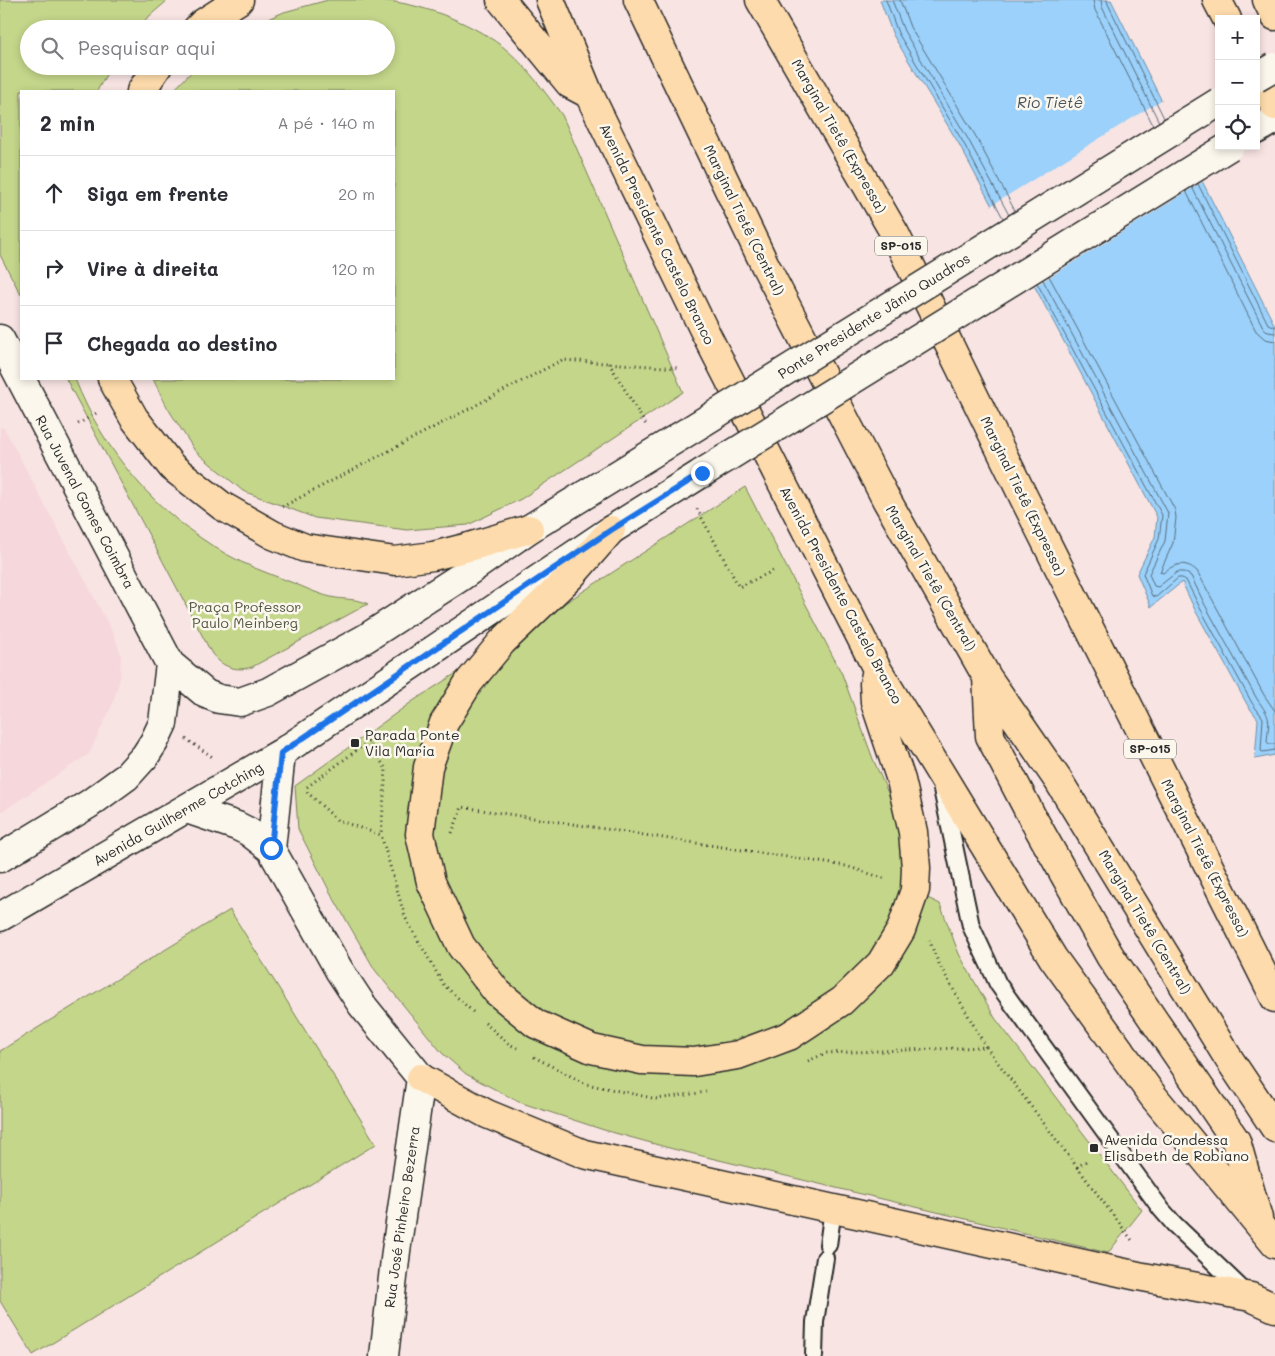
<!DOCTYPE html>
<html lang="pt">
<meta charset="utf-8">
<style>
:root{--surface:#fff;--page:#f2f2f3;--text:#2b2b33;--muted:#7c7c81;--line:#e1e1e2}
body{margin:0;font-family:Mali,sans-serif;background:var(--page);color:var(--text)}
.controls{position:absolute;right:15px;top:15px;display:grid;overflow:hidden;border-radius:0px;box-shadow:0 2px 8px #0003}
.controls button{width:45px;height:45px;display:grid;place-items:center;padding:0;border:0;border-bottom:1px solid var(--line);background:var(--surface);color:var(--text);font:25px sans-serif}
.stop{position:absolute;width:15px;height:15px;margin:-11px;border:4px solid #1a73e8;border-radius:50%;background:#fff}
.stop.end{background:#1a73e8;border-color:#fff;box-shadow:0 1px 5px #0008}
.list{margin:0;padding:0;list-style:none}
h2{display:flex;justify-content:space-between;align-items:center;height:65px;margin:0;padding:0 20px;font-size:21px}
h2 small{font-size:16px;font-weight:400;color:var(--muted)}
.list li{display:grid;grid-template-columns:32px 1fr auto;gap:15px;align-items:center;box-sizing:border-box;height:75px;padding:0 20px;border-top:1px solid var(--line)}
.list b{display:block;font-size:19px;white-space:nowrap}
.list em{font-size:16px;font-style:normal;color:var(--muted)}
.icon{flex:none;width:28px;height:28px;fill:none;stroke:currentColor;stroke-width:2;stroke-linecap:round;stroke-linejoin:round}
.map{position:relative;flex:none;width:1275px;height:1356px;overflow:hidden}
.search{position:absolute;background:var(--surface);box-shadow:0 2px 8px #0003;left:20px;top:20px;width:375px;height:55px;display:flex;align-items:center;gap:12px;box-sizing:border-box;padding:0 18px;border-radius:28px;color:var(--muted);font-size:19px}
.panel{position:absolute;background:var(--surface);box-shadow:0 2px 8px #0003;left:20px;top:90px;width:375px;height:290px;border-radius:0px}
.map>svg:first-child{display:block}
.built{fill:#f6d7dc}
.green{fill:#c4d68a;stroke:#78805a}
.water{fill:#9bd1fa;stroke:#6e8fa7}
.pier{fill:#f8e4e3}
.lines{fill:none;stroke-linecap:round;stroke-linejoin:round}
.shore{stroke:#586d7e;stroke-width:1}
.lane-casing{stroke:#2b2b2b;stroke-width:20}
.secondary-casing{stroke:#2b2b2b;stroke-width:31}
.highway-casing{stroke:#2b2b2b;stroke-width:31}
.path{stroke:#2b2b2b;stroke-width:3;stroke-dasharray:1 4;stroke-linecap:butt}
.lane{stroke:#fbf7ec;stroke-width:16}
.secondary{stroke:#fbf7ec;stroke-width:28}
.highway{stroke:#fedbac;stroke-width:28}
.secondary-bridge-casing{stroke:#2b2b2b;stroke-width:31;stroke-linecap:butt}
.secondary-bridge{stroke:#fbf7ec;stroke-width:28}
.route{stroke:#1a73e8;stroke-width:6}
.poi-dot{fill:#2b2b2b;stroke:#fbf7ec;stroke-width:2}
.labels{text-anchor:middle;stroke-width:5;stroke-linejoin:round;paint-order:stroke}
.shield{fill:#fbf7ec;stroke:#696865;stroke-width:1}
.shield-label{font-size:12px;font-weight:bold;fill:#2b2b2b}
.street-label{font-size:14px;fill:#2b2b2b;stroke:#fbf7ec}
.park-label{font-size:14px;fill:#515643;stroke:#fbf7ec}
.poi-label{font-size:14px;fill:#2b2b2b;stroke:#fbf7ec;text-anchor:start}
.water-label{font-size:15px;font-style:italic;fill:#47545f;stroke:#fbf7ec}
</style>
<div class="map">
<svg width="1275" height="1356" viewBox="0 0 1275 1356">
<rect width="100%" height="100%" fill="#f8e4e3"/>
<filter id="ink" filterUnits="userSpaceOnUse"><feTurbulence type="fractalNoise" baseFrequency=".02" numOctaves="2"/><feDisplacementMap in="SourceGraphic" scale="10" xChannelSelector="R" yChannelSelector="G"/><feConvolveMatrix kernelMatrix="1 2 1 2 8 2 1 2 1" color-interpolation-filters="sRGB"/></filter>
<g filter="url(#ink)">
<!-- built -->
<path class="built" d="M0 427 4 428 114 635 121 655 120 678 113 703 89 754 0 813Z"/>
<!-- green -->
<path class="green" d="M0 0H168L146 19 139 29H29V66H111L97 91H21V295L0 255Z
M328 0C344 0 361 0 378 0 420 3 468 21 502 46 526 65 544 91 562 115L683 392 521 499 468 525 407 530 315 518 243 491 195 451 167 407 153 379H394V91H173L197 66H386V29H245L284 12Z
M66 379H75C104 453 157 514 226 554 245 565 267 573 288 581 302 586 317 594 331 597 343 600 357 598 368 604L252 667C235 672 223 667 212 654Z
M745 487 842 674 873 759 910 843 901 885 940 904 959 954 995 1018 1142 1210 1108 1253 673 1149 604 1130 519 1102 466 1074 442 1053 375 970 330 892 298 829 295 786 413 701Z
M230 910 376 1144 33 1355 0 1301V1051Z"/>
<!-- water -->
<path class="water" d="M880 0H1111L1275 326V755L1255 759 1258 719 1248 706 1195 610 1182 582 1151 607 1137 574 1155 537 1157 517 959 144 893 35Z"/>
<!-- pier -->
<path class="pier" d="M1163 99 1204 181 1032 288 989 207Z"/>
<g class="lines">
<!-- shore -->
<path class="shore" d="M886 0 898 33 963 142 1003 218
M892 0 904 31 968 139 1009 215
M900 0 910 27 975 135 1015 211
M1093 0 1095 10 1153 125
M1101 0 1102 7 1159 122
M1107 0 1108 4 1164 118
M1198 184 1268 324 1275 327
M1192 187 1263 327 1268 332 1275 333
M1186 191 1256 331 1265 339 1275 341
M1049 276 1175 510 1176 518 1173 543 1160 572 1163 573C1174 564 1185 560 1197 571L1264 695 1275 711
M1043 280 1168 513 1165 541 1149 574 1154 586 1158 587 1177 572H1184L1191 576 1205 605 1257 699C1272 720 1269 718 1267 742L1269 744H1275
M1037 283 1162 515 1159 539 1143 574 1152 596 1156 597 1178 578H1182L1186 580 1200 608 1252 703 1263 718 1261 751 1263 752 1275 750"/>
<!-- lane casing -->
<g class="lane-casing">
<path id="lane" d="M942 789 971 926 998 984 1161 1209 1174 1224 1247 1294
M828 1245 833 1209
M814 1356 815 1322 825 1258"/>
</g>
<!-- secondary casing -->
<g class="secondary-casing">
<path id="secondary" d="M1256 130 1275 119
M0 339 170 664 206 694 219 699 240 702 268 692 366 638 459 578 529 529 679 437
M187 809 237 826 249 832 271 849 339 970 362 1005 421 1078 396 1251 384 1356
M271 849 281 753
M0 858 89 804 126 777 145 756 154 742 163 723 170 664
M0 917 281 753 611 530 702 473"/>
</g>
<!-- highway casing -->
<g class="highway-casing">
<path id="highway" d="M501 0 570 84 585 92
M550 0 589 94 703 328 877 669 1053 958 1153 1096 1275 1244
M638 0 765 265 886 499 987 677 1058 780 1227 1056 1275 1128
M760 0 895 234 1025 500 1275 998
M1217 0 1227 19
M1267 0 1275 16
M197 29 203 23 239 0
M1256 72 1275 106
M141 91 158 66
M112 379 134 418 172 467 222 506 273 535 305 548 395 561 433 556 469 547 529 529
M611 530 571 576 502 642 469 682 444 723 428 767 420 834 431 882 461 946 497 992 536 1024 592 1049 642 1060 694 1062 738 1055 789 1036 842 1001 881 963 901 930 915 890 916 868 913 832 901 780 875 702 874 684 877 669
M987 677 990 736 1031 815 1110 956 1236 1141 1258 1218
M421 1078 487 1114 584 1154 1138 1276 1251 1297 1275 1308"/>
</g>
<!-- path -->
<path class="path" d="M609 363 646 425
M78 424 98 412
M282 507 562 360 679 368
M697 509 739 587 773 571
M186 739 214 758
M307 787 368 742 386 769 381 835
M307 792 337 820 381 835 405 917 443 984 473 1012
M452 833 462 807 846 866 886 879
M929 940 939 964 986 1047
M485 1023 509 1044 517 1048
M534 1057 586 1084 657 1099 706 1092
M808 1061 826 1053 986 1047 1077 1167 1088 1160
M1077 1167 1134 1243"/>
<!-- lane -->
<use href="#lane" class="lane"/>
<!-- secondary -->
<use href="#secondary" class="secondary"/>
<!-- highway -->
<use href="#highway" class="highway"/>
<!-- secondary-bridge casing -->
<g class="secondary-bridge-casing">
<path id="secondary-bridge" d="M1256 78 1275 67
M679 437 1219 102
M702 473 1230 146"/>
</g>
<!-- secondary-bridge -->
<use href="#secondary-bridge" class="secondary-bridge"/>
</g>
</g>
<g class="lines" filter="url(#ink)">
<!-- route -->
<path class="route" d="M271 848 281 753 611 530 702 473"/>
</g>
<!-- markers -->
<g class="poi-dot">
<rect x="350" y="738" width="10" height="10" rx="2.5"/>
<rect x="1089" y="1143" width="10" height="10" rx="2.5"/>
</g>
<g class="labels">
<!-- shield labels -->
<g class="shield">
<rect x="875" y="236.5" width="52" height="19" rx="4"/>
<rect x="1124" y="739.5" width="52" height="19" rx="4"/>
</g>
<g class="shield-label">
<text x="901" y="250">SP-015</text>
<text x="1150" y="753">SP-015</text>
</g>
<!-- street labels -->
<g class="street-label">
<text transform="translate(839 136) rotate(60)" y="5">Marginal Tietê (Expressa)</text>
<text transform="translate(744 220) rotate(64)" y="5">Marginal Tietê (Central)</text>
<text transform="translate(657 234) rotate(64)" y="5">Avenida Presidente Castelo Branco</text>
<text transform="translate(874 316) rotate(-32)" y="5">Ponte Presidente Jânio Quadros</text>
<text transform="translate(1023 496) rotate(64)" y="5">Marginal Tietê (Expressa)</text>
<text transform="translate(85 502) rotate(62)" y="5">Rua Juvenal Gomes Coimbra</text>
<text transform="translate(931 578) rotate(60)" y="5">Marginal Tietê (Central)</text>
<text transform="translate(841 595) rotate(62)" y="5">Avenida Presidente Castelo Branco</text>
<text transform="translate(178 814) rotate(-30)" y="5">Avenida Guilherme Cotching</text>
<text transform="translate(1205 858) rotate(63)" y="5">Marginal Tietê (Expressa)</text>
<text transform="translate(1145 922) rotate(59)" y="5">Marginal Tietê (Central)</text>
<text transform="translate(402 1217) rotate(-82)" y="5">Rua José Pinheiro Bezerra</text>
</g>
<!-- park labels -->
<g class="park-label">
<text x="245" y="612">Praça Professor<tspan x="245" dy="16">Paulo Meinberg</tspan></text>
</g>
<!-- poi labels -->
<g class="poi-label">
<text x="365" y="740">Parada Ponte<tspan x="365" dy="16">Vila Maria</tspan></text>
<text x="1104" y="1145">Avenida Condessa<tspan x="1104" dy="16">Elisabeth de Robiano</tspan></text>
</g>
<!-- water labels -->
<g class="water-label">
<text x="1050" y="108">Rio Tietê</text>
</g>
</g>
</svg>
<div class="controls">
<button>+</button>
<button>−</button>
<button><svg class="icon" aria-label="locate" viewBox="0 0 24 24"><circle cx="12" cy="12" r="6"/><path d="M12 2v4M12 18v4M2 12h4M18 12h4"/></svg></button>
</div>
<div class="stop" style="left:271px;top:848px"></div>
<div class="stop end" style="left:702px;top:473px"></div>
<div class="search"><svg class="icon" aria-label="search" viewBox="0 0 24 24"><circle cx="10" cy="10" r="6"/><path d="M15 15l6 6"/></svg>Pesquisar aqui</div>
<section class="panel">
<h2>2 min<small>A pé · 140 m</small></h2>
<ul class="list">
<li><svg class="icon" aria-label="ahead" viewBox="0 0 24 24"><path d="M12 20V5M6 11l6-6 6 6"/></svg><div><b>Siga em frente</b></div><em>20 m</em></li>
<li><svg class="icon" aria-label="right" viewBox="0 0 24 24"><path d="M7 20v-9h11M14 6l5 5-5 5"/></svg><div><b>Vire à direita</b></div><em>120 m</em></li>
<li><svg class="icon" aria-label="arrive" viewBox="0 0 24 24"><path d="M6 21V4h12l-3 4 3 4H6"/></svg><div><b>Chegada ao destino</b></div></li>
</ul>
</section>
</div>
